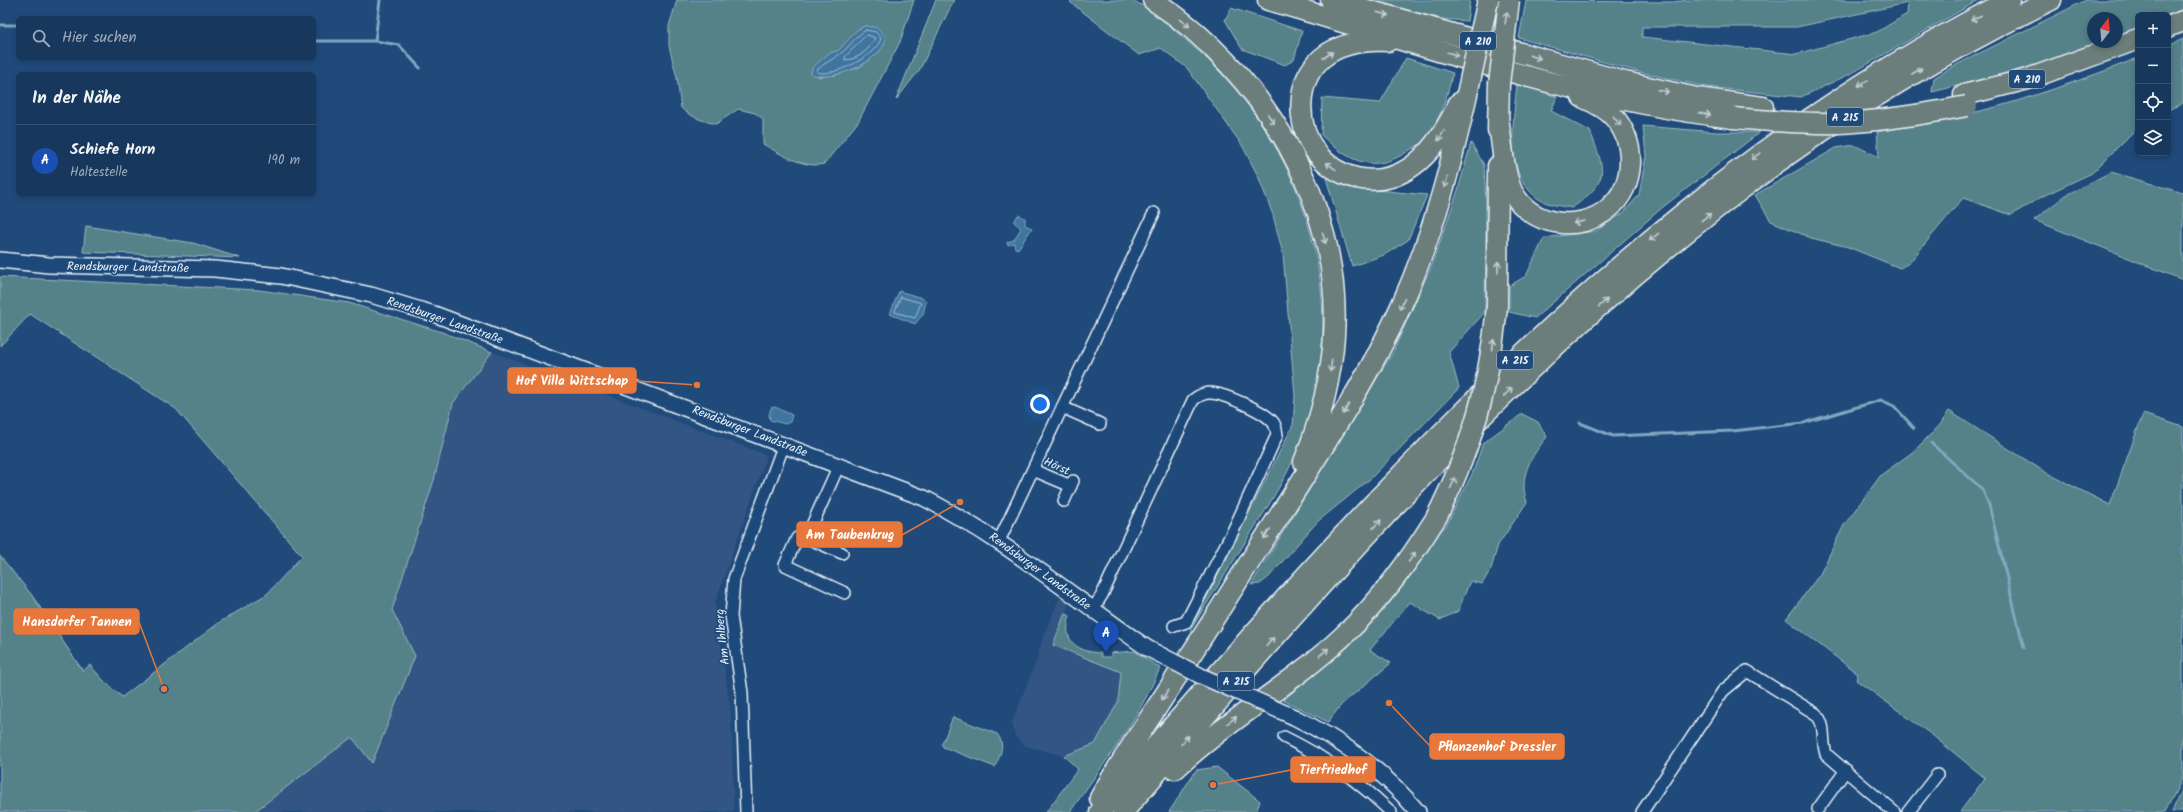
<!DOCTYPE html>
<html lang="de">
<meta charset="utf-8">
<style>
:root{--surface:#17385c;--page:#244365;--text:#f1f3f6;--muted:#9eacbb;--line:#365272;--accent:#ffd166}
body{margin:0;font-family:Kalam,sans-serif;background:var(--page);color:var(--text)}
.controls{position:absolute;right:12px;top:12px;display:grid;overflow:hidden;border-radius:6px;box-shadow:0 2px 6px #0003}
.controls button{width:36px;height:36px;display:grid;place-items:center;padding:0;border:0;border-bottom:1px solid var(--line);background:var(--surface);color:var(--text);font:20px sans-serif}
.compass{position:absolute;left:2087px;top:12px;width:36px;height:36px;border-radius:50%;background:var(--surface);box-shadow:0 2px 6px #0003;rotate:16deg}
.you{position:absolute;left:1040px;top:404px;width:14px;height:14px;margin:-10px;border:3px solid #fff;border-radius:50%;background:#1a73e8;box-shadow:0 0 0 6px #1a73e833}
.badge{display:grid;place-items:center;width:26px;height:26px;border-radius:50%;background:var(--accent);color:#fff;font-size:13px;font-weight:700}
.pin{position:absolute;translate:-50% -33px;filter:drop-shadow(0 1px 2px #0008)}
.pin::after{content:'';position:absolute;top:21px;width:14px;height:12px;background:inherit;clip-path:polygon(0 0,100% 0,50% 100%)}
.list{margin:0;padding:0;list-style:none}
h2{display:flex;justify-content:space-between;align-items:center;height:52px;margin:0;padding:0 16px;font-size:17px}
h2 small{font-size:13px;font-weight:400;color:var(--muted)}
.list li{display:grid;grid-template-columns:26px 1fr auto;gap:12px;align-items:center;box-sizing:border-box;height:72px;padding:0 16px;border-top:1px solid var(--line)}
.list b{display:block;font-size:15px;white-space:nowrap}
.list p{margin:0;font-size:13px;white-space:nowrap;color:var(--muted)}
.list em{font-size:13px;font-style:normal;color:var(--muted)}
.icon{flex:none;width:22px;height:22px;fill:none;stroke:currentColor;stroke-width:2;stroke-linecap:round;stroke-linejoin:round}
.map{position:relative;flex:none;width:2183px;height:812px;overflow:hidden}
.search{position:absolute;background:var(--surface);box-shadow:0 2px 6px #0003;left:16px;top:16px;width:300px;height:44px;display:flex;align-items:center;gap:10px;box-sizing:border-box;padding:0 14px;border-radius:6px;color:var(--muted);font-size:15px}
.panel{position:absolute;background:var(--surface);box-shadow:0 2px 6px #0003;left:16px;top:72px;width:300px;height:124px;border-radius:6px}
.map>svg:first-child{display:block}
.built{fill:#335584}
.green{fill:#558188;stroke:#9eb9c0;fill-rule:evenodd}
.water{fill:#40759d;stroke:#83a7c1}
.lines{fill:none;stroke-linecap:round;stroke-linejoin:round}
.shore{stroke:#a5bfd4;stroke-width:1}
.stream{stroke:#83a7c1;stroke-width:3}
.street-casing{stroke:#e8f1f8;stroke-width:14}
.secondary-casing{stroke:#e8f1f8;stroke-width:18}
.highway-casing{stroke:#e8f1f8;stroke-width:23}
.street{stroke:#1f4a7a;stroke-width:11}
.secondary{stroke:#1f4a7a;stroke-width:15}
.highway{stroke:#6c7e7c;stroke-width:20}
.secondary-bridge-casing{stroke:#e8f1f8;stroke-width:18;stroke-linecap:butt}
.highway-bridge-casing{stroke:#e8f1f8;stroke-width:23;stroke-linecap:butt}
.secondary-bridge{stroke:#1f4a7a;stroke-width:15}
.highway-bridge{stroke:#6c7e7c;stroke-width:20}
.oneway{stroke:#c3ced3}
.labels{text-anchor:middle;stroke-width:3.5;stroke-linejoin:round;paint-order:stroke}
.shield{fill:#1f4a7a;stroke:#acbfd2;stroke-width:1}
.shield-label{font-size:11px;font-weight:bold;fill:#e8f1f8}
.street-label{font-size:12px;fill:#e8f1f8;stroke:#1f4a7a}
.leader{fill:none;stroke:#e8773b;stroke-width:1.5}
.callout-dot{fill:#e8773b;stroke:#1f4a7a;stroke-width:1.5}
.callout{fill:#e8773b;stroke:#e8773b;stroke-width:1.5}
.callout-label{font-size:13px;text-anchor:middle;font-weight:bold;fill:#fff}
</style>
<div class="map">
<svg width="2183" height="812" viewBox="0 0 2183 812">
<rect width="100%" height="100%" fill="#1f4a7a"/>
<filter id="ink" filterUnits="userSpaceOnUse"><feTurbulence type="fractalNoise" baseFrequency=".025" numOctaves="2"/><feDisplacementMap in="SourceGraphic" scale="8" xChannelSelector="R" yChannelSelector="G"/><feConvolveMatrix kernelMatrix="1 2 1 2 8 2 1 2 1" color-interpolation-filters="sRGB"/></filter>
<g filter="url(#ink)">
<!-- built -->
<path class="built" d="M492 352 767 455 715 603 731 713 734 812H254L352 737 372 762 415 656 392 610 434 480 453 402Z
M1060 597 1069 604 1053 645 1121 672 1118 702 1095 744 1064 756 1026 746 1015 737 1012 722 1037 659 1044 634Z"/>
<!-- green -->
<path class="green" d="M677 0H914L900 42 858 122 824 164C805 169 780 154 763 144V119L755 113 738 109 716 124C702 121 691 117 681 108L677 78 669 46V26ZM865 26 878 28 884 44 879 52 860 67 836 75 818 77 812 68 828 54 839 50 857 30Z
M936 0H954L920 69 896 100Z
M1072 0C1084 0 1122 0 1131 0 1147 5 1176 32 1189 43 1296 132 1349 280 1310 416 1298 458 1275 496 1251 533 1231 565 1210 598 1190 631L1293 425 1295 396 1283 254 1273 215 1258 176 1242 145 1187 68 1161 48 1139 55 1070 2Z
M1371 0H1470L1467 21 1442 19Z
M1688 0H1979L1852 73 1801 97 1707 87 1635 71 1519 38 1526 1 1673 2ZM1908 3 1907 14 1877 32 1796 54 1642 37V27H1797Z
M2086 0H2183V9L2168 16 2138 15V28L2117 37V18H2093V42H2105L2021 70 1932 92 1934 78 1954 66Z
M1231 8 1302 31 1294 60 1285 65 1242 49 1225 20Z
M2183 39V103L2168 110V46Z
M1406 58 1453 73C1447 95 1441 118 1427 138 1423 143 1415 147 1410 150 1373 175 1350 162 1321 135L1322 98 1380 103Z
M2138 58V127L2092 173 2043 196 2011 215 1963 198 1909 263 1900 268 1848 247 1811 238 1771 221 1755 195 1836 148 1854 145 1879 157 1877 132C1924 123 1971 115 2017 101 2058 88 2098 74 2138 58Z
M1517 83 1557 97 1551 111 1590 131C1606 173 1610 180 1572 208 1561 206 1546 205 1536 197 1503 171 1514 120 1517 83Z
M1643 126 1716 132H1760L1663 207 1535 318 1509 312V286L1526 276 1544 238 1596 231 1623 213 1639 195 1646 156Z
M1471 143 1484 165 1486 207 1485 312 1449 352 1459 388 1370 479 1317 522 1269 577 1260 584 1251 585 1393 352 1432 265 1458 190Z
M2111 172 2183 193V280L2034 220 2066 195Z
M1326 178 1368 189 1427 195 1408 240 1384 255 1352 266Z
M86 226 193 243 240 258 83 252Z
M0 277 259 290 349 303 442 332 492 352 453 403 434 480 392 610 415 656 372 763 352 737 254 812H0V556L31 594 83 671 90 665 104 681 122 697 220 622 267 594 302 556 176 409 30 314 0 346Z
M1949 411 2045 472 2110 505 2143 414 2183 427V777L2165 812H1960L1985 778 1932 735 1856 680 1858 674 1786 619 1820 574 1844 525 1881 475 1914 451 1940 425Z
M1522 414 1538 422 1547 437C1531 456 1518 477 1527 502L1498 545 1491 569 1482 584 1470 581 1458 611 1440 620 1410 602 1370 650 1391 663 1342 704 1328 722 1283 700 1347 648 1402 587 1437 534 1446 526 1473 472 1483 443Z
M1065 613 1070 616C1061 642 1079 652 1101 653V657H1111V653L1134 651 1160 668C1136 724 1104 763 1070 812H1046L1078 769 1064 756 1095 744 1118 702 1121 672 1053 645Z
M953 717 997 734C1006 745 1000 755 995 767L943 747 942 744Z
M1217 767 1260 801 1256 812H1169L1196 770Z
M2183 785V812H2172Z"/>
<!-- water -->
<path class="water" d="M865 26 878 28 886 38C883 61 832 83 811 74L812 68 828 54 839 50 857 30Z
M1018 215 1025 218V225L1032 228 1018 249 1015 248 1014 243 1008 245 1007 242 1014 240 1021 228 1014 222Z
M899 291 922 298 926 302 923 314 915 324 890 314Z
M775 407 792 415 790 422 785 424 770 420 769 415 771 408Z"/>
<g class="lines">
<!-- shore -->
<path class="shore" d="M866 30 876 32 881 38C878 55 833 78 817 72V70C824 63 832 60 840 54 850 47 855 36 866 30Z
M868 35 875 38C870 49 858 60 845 60V57L863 38Z
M901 297 921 303 915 318 895 312Z"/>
<!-- stream -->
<path class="stream" d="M0 25H18
M314 41H375L399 45 420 68
M375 41 380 0
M1580 423 1613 436 1733 431 1803 423 1881 400 1894 406 1914 428
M1931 443 1982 489 1989 505 2024 648"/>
<!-- street casing -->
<g class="street-casing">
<path id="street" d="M1062 407 1100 424
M839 465 808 534 797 538 785 565 845 593
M1033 470 1071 486
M1064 501 1073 481
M803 536 842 553
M999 541 1154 213
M1093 609 1102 595 1193 400C1198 396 1204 393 1210 393 1223 393 1263 411 1272 421 1276 425 1276 429 1277 435L1233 531 1186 622 1174 626
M1284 737C1323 756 1361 783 1391 812
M1818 809 1846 770
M746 812 742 693 731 616 734 579 784 444
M1642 812 1723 691 1747 671 1816 714C1827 726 1821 740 1826 754L1894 812
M1908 812 1937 775"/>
</g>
<!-- secondary casing -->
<g class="secondary-casing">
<path id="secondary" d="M0 260 49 265 215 269 281 276 371 295 434 314 924 498C1004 539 1073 597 1147 648
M1294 717C1341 740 1385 772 1418 812"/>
</g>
<!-- highway casing -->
<g class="highway-casing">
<path id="highway" d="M1153 0C1262 72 1343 203 1334 336 1331 381 1320 421 1304 462
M1268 0C1421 44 1574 99 1733 118
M1331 0 1625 82 1697 98 1763 107
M2168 27 2183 21
M1388 41C1366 40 1340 43 1322 58 1295 81 1296 126 1316 152 1326 165 1340 174 1356 178 1408 189 1439 145 1459 103
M1964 95 2028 79 2138 39
M1498 118C1502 139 1503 174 1513 193 1532 226 1579 233 1608 209 1636 186 1637 142 1613 116 1605 107 1593 102 1582 97
M1498 130 1499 84
M1497 306 1498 166
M1175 769C1227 720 1290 686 1342 637 1380 602 1409 561 1436 518
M1100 798C1121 760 1145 726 1168 690 1206 632 1243 572 1281 513 1324 446 1369 377 1402 304 1435 231 1454 154 1471 76
M1100 812C1196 697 1295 584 1400 476 1580 289 1777 117 2010 0
M1123 812C1324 577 1530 340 1782 159 1867 98 1957 46 2051 0"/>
</g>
<!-- street -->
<use href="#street" class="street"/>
<!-- secondary -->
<use href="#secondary" class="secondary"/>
<!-- highway -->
<use href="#highway" class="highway"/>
<!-- secondary-bridge casing -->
<g class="secondary-bridge-casing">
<path id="secondary-bridge" d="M1147 648 1201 676 1294 717"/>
</g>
<!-- highway-bridge casing -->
<g class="highway-bridge-casing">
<path id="highway-bridge" d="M1471 76 1488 0
M1499 84 1509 0
M1733 118C1769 121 1804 124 1840 123 1883 121 1925 114 1967 106
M1436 518C1473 445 1489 387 1497 306"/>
</g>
<!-- secondary-bridge -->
<use href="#secondary-bridge" class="secondary-bridge"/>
<!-- highway-bridge -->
<use href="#highway-bridge" class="highway-bridge"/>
</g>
<!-- one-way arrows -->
<defs><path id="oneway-shaft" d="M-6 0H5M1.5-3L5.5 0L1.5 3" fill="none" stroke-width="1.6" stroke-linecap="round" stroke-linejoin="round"/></defs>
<g class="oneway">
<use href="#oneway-shaft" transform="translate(1383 14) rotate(16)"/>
<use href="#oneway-shaft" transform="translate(1506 18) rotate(-81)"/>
<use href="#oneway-shaft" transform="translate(1976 18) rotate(153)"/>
<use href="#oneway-shaft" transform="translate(1185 23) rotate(38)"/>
<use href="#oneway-shaft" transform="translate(1453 54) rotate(16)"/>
<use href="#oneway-shaft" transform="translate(1328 55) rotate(-33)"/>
<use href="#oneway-shaft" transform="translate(1535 57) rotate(16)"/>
<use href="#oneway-shaft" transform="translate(1917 71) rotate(-30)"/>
<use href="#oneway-shaft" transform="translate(1863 83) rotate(148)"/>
<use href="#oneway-shaft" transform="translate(1663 91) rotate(12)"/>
<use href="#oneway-shaft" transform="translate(1705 114) rotate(9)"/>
<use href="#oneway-shaft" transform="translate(1271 119) rotate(56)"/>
<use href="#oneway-shaft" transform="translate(1617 121) rotate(52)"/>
<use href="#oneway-shaft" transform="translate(1441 136) rotate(120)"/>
<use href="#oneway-shaft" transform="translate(1756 156) rotate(144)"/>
<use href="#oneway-shaft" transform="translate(1331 166) rotate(-144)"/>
<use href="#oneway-shaft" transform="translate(1446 182) rotate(105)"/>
<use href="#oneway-shaft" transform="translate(1706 217) rotate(-38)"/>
<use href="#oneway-shaft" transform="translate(1579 222) rotate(170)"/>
<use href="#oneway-shaft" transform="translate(1654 237) rotate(141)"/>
<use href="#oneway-shaft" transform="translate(1324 238) rotate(75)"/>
<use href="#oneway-shaft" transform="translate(1498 267) rotate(-90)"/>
<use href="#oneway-shaft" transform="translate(1603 303) rotate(-41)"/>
<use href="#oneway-shaft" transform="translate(1402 304) rotate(115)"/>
<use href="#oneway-shaft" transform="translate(1493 345) rotate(-82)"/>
<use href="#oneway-shaft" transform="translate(1331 366) rotate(98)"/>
<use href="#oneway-shaft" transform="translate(1508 392) rotate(-44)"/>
<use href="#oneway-shaft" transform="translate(1346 409) rotate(120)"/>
<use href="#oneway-shaft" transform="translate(1453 483) rotate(-66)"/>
<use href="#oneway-shaft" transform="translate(1377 524) rotate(-46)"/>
<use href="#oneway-shaft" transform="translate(1267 534) rotate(123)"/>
<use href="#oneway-shaft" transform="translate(1412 557) rotate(-56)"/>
<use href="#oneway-shaft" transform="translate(1270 642) rotate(-48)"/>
<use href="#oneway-shaft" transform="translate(1324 652) rotate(-40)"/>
<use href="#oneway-shaft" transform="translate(1165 695) rotate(124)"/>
<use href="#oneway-shaft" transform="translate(1232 720) rotate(-36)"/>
<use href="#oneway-shaft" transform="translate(1185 740) rotate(-49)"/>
</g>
</g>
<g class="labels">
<!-- shield labels -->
<g class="shield">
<rect x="1460" y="32" width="36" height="18" rx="3"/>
<rect x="2009" y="70" width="36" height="18" rx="3"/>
<rect x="1827" y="108" width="36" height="18" rx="3"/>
<rect x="1497" y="351" width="36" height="18" rx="3"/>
<rect x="1218" y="672" width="36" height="18" rx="3"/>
</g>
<g class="shield-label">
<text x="1478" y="45">A 210</text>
<text x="2027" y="83">A 210</text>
<text x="1845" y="121">A 215</text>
<text x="1515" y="364">A 215</text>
<text x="1236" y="685">A 215</text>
</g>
<!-- street labels -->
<g class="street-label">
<text transform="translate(128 267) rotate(1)" y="4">Rendsburger Landstraße</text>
<text transform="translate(445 320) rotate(19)" y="4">Rendsburger Landstraße</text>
<text transform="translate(750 431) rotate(21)" y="4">Rendsburger Landstraße</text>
<text transform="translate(1057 466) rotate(24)" y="4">Hörst</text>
<text transform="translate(1040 571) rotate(36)" y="4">Rendsburger Landstraße</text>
<text transform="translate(722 637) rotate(-96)" y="4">Am Ihlberg</text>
</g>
</g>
<!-- callouts -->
<path class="leader" d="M697 385L636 381M960 502L902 535M164 689L139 622M1389 703L1430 746M1213 785L1291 770"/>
<g class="callout-dot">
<circle cx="697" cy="385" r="4"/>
<circle cx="960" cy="502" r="4"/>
<circle cx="164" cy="689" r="4"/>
<circle cx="1389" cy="703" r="4"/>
<circle cx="1213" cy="785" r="4"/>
</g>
<g class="callout">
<rect x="508" y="368" width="128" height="25" rx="4"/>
<rect x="797" y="522" width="105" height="25" rx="4"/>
<rect x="14" y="609" width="125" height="25" rx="4"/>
<rect x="1430" y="734" width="134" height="25" rx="4"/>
<rect x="1291" y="757" width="84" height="25" rx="4"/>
</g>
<g class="callout-label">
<text x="572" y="385">Hof Villa Wittschap</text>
<text x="850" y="539">Am Taubenkrug</text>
<text x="77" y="626">Hansdorfer Tannen</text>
<text x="1497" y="751">Pflanzenhof Dressler</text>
<text x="1333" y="774">Tierfriedhof</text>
</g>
</svg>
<div class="controls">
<button>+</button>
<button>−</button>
<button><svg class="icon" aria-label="locate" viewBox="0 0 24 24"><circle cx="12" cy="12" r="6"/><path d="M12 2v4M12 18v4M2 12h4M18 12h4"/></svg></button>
<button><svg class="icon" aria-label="layers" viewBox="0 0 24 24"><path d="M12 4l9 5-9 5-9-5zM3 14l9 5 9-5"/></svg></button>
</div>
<svg class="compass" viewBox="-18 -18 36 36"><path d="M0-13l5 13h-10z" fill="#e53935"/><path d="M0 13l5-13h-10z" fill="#9eacbb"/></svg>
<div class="you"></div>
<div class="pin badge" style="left:1106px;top:653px;background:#1a4fb4">A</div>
<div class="search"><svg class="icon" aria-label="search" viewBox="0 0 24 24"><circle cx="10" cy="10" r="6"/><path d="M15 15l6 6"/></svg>Hier suchen</div>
<section class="panel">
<h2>In der Nähe<small></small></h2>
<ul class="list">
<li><span class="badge" style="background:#1a4fb4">A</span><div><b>Schiefe Horn</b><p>Haltestelle</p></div><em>190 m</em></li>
</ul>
</section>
</div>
